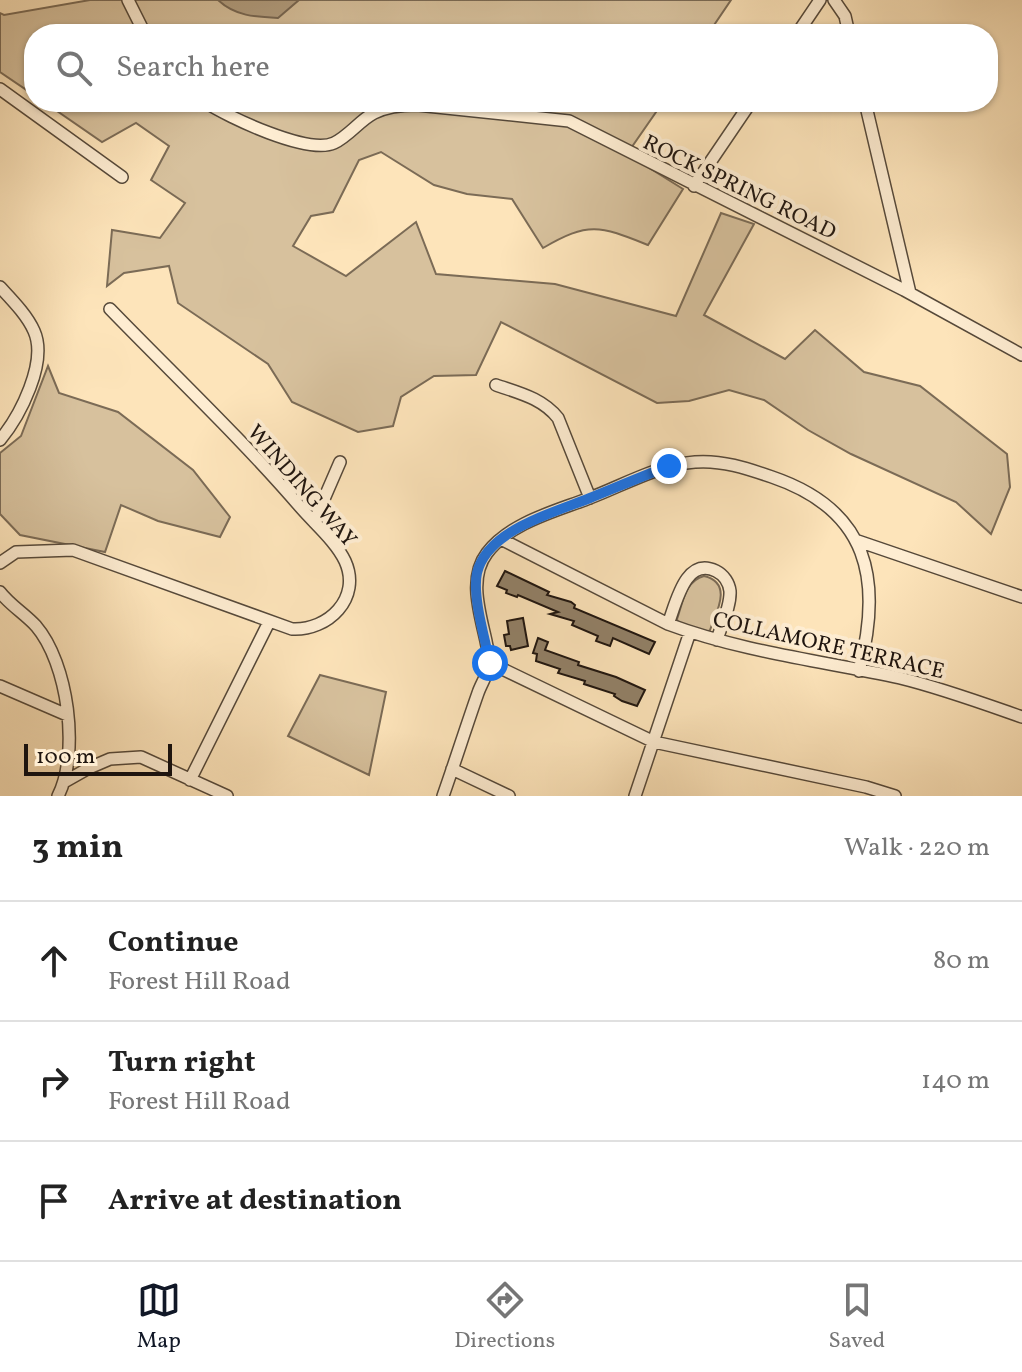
<!DOCTYPE html>
<meta charset="utf-8">
<style>
:root{--surface:#fff;--page:#f6f6f6;--text:#222;--muted:#767676;--line:#e0e0e0;--accent:#111827}
body{margin:0;font-family:Vollkorn,serif;background:var(--page);color:var(--text)}
.scale{position:absolute;left:24px;bottom:20px;width:148px;box-sizing:border-box;padding-left:8px;border:4px solid #1f150f;border-top:0;font-size:22px;line-height:28px;white-space:nowrap;color:#1f150f;-webkit-text-stroke:6px #feedd2;paint-order:stroke}
.stop{position:absolute;width:24px;height:24px;margin:-18px;border:6px solid #1a73e8;border-radius:50%;background:#fff}
.stop.end{background:#1a73e8;border-color:#fff;box-shadow:0 2px 8px #0008}
.list{margin:0;padding:0;list-style:none}
h2{display:flex;justify-content:space-between;align-items:center;height:104px;margin:0;padding:0 32px;font-size:34px}
h2 small{font-size:26px;font-weight:400;color:var(--muted)}
.list li{display:grid;grid-template-columns:52px 1fr auto;gap:24px;align-items:center;box-sizing:border-box;height:120px;padding:0 32px;border-top:2px solid var(--line)}
.list b{display:block;font-size:30px;white-space:nowrap}
.list p{margin:0;font-size:26px;white-space:nowrap;color:var(--muted)}
.list em{font-size:26px;font-style:normal;color:var(--muted)}
.icon{flex:none;width:44px;height:44px;fill:none;stroke:currentColor;stroke-width:2;stroke-linecap:round;stroke-linejoin:round}
.map{position:relative;flex:none;width:1022px;height:796px;overflow:hidden}
.search{position:absolute;background:var(--surface);box-shadow:0 2px 6px #0004;left:24px;right:24px;top:24px;height:88px;display:flex;align-items:center;gap:20px;box-sizing:border-box;padding:0 28px;border-radius:32px;color:var(--muted);font-size:30px}
.sheet{height:464px;background:var(--surface)}
nav{display:flex;justify-content:space-around;align-items:center;box-sizing:border-box;height:112px;border-top:2px solid var(--line);background:var(--surface);font-size:22px;color:var(--muted)}
nav a{display:grid;justify-items:center;gap:4px}
nav .on{color:var(--accent)}
.map>svg:first-child{display:block}
.green{fill:#d7c19d;stroke:#7b6b56;stroke-width:2}
.water{fill:#b29e80;stroke:#776753;stroke-width:2}
.building{fill:#928168;stroke:#1f150f;stroke-width:2}
.lines{fill:none;stroke-linecap:round;stroke-linejoin:round}
.minor-casing{stroke:#56493a;stroke-width:14}
.minor{stroke:#feedd2;stroke-width:11}
.route{stroke:#1a73e8;stroke-width:10}
.labels{text-anchor:middle;stroke-width:8;stroke-linejoin:round;paint-order:stroke}
.street-label{font-size:22px;fill:#1f150f;stroke:#feedd2}
</style>
<div class="map">
<svg width="1022" height="796" viewBox="0 0 1022 796">
<rect width="100%" height="100%" fill="#fde4ba"/>
<filter id="stains"><feTurbulence type="fractalNoise" baseFrequency=".0025" numOctaves="4"/><feColorMatrix values="0 0 0 0 .2 0 0 0 0 .09 0 0 0 0 .02 0 0 0 .5 -.17"/></filter>
<radialGradient id="worn" r=".72"><stop offset=".6" stop-color="#630" stop-opacity="0"/><stop offset="1" stop-color="#630" stop-opacity=".3"/></radialGradient>
<!-- green -->
<path class="green" d="M90 0H731L708 34H34V95L0 72V13L4 15Z
M44 102H663L627 154 683 189 648 245C600 226 589 221 543 248L512 199 467 194 434 185 381 152 359 160 333 212 311 216 293 246 346 276 416 222 436 274 555 284 676 316 721 213 754 224 704 315 785 359 815 330 864 372 920 386 1007 454 1010 487 991 534 956 502 851 454 808 430 764 400 729 390 689 401 657 403 501 322 476 375 434 376 401 397 393 426 358 432 292 402 268 364 178 303 169 266 124 273 107 286 112 230 160 238 185 203 151 180 169 146 136 123 102 142Z
M48 366 59 393 118 412 193 470 230 517 220 537 158 521 121 505 105 552 20 535 0 514V453L21 436Z
M704 576C733 583 717 611 710 630L707 632 678 622 677 619C683 602 685 581 704 576Z
M320 675 386 692 369 775 288 736Z"/>
<!-- water -->
<path class="water" d="M218 0H299L278 18C255 17 235 16 218 0Z"/>
<!-- building -->
<path class="building" d="M505 571 549 592 547 595 571 602 575 605 574 608 655 642 649 654 613 638 610 646 596 641 598 636 572 625 574 621 550 614 558 612 518 595 517 597 506 593 507 590 497 586Z
M523 618 528 646 511 650 510 646H506L504 635 509 634 507 621Z
M538 638 548 642 545 650 579 662 578 665 616 677 645 690 637 706 622 701 614 696 615 694 584 684 585 681 558 673 560 669 536 661 537 654 533 653Z"/>
<g class="lines">
<!-- minor casing -->
<g class="minor-casing">
<path id="minor" d="M128 0 145 34
M834 0 845 16 849 34
M797 34 820 0
M0 89 122 177
M205 102C228 117 308 155 334 143 349 136 360 120 374 113 388 106 403 105 417 105L569 121 904 290 1022 355
M865 102 910 293
M694 186 751 102
M0 287C12 300 27 315 34 331 48 362 20 416 0 440
M496 385C519 393 542 398 558 418L590 498
M314 522 340 462
M501 539 668 624C743 652 822 661 900 678 941 688 982 703 1022 717
M858 541 1022 597
M0 563 16 552 73 550 292 629C328 631 362 598 345 561 336 542 316 525 302 509 242 439 174 375 110 309
M0 592C10 605 25 614 36 626 68 663 80 753 58 796
M668 624C676 604 685 556 716 571 724 575 729 583 730 591 731 606 721 626 717 640
M490 663 654 742 866 787 895 796
M0 686 67 715
M452 769 509 796
M190 780 269 622
M66 781 89 768 110 759 141 757 227 796
M443 796C455 762 466 727 478 693 481 684 488 674 489 665 491 658 487 648 486 641 480 613 468 578 487 553 510 523 553 512 587 499 622 486 657 465 695 462 722 460 746 468 772 477 869 510 883 580 859 671
M635 796 690 632"/>
</g>
<!-- minor -->
<use href="#minor" class="minor"/>
</g>
<g class="lines">
<!-- route -->
<path class="route" d="M490 663C485 639 472 596 477 573 487 530 555 512 590 498 617 487 643 476 669 466"/>
</g>
<g class="labels">
<!-- street labels -->
<g class="street-label">
<text transform="translate(740 186) rotate(26)" y="8">ROCK SPRING ROAD</text>
<text transform="translate(303 485) rotate(49)" y="8">WINDING WAY</text>
<text transform="translate(829 644) rotate(13)" y="8">COLLAMORE TERRACE</text>
</g>
</g>
<rect width="100%" height="100%" filter="url(#stains)"/>
<rect width="100%" height="100%" fill="url(#worn)"/>
</svg>
<div class="scale">100 m</div>
<div class="stop" style="left:490px;top:663px"></div>
<div class="stop end" style="left:669px;top:466px"></div>
<div class="search"><svg class="icon" aria-label="search" viewBox="0 0 24 24"><circle cx="10" cy="10" r="6"/><path d="M15 15l6 6"/></svg>Search here</div>
</div>
<section class="sheet">
<h2>3 min<small>Walk · 220 m</small></h2>
<ul class="list">
<li><svg class="icon" aria-label="ahead" viewBox="0 0 24 24"><path d="M12 20V5M6 11l6-6 6 6"/></svg><div><b>Continue</b><p>Forest Hill Road</p></div><em>80 m</em></li>
<li><svg class="icon" aria-label="right" viewBox="0 0 24 24"><path d="M7 20v-9h11M14 6l5 5-5 5"/></svg><div><b>Turn right</b><p>Forest Hill Road</p></div><em>140 m</em></li>
<li><svg class="icon" aria-label="arrive" viewBox="0 0 24 24"><path d="M6 21V4h12l-3 4 3 4H6"/></svg><div><b>Arrive at destination</b></div></li>
</ul>
</section>
<nav>
<a class="on"><svg class="icon" aria-label="map" viewBox="0 0 24 24"><path d="M3 6l6-2 6 2 6-2v14l-6 2-6-2-6 2zM9 4v14M15 6v14"/></svg>Map</a>
<a><svg class="icon" aria-label="directions" viewBox="0 0 24 24"><path d="M12 3l9 9-9 9-9-9zM9 14v-3h6M13 9l2 2-2 2"/></svg>Directions</a>
<a><svg class="icon" aria-label="saved" viewBox="0 0 24 24"><path d="M7 4h10v16l-5-4-5 4z"/></svg>Saved</a>
</nav>
